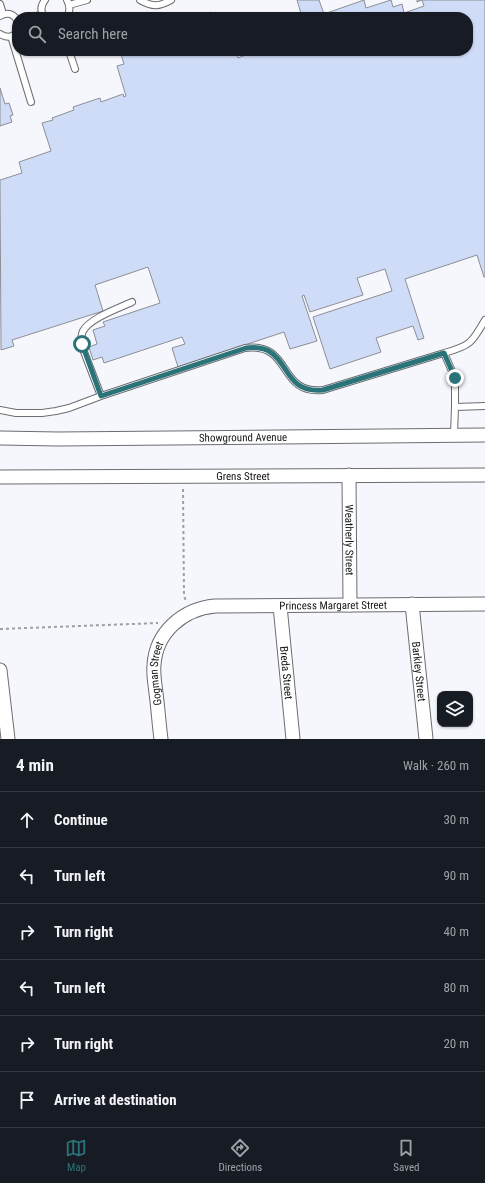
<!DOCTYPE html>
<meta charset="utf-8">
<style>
:root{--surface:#171b24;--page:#20242c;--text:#f1f3f6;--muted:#9ea1a6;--line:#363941;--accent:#2a7479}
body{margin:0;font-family:"Roboto Condensed",sans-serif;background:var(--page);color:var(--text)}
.controls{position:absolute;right:12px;bottom:12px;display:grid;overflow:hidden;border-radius:8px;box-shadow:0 1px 3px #0004}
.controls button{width:36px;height:36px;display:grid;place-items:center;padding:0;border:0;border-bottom:1px solid var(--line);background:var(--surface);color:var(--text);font:20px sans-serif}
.stop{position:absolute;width:12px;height:12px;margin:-9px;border:3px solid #2a7479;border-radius:50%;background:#fff}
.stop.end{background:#2a7479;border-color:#fff;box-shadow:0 1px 4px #0008}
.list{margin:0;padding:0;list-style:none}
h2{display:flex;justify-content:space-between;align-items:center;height:52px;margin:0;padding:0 16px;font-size:17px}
h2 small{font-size:13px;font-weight:400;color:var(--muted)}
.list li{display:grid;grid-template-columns:26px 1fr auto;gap:12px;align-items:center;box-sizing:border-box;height:56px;padding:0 16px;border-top:1px solid var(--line)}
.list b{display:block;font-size:15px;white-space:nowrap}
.list em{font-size:13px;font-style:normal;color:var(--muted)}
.icon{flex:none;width:22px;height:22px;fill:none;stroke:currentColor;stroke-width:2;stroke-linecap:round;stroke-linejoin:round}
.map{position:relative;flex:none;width:485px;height:739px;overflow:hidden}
.search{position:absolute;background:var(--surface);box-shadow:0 1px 3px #0004;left:12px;right:12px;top:12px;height:44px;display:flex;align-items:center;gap:10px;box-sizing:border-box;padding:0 14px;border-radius:16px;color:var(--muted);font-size:15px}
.sheet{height:388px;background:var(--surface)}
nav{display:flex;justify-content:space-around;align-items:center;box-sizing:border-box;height:56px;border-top:1px solid var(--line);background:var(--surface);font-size:11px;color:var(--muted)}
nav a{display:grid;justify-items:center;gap:2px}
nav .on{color:var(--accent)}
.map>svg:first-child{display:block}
.building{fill:#cfdcf8;stroke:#8d8f94}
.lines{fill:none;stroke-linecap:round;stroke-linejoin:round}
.lane-casing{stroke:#6b6d71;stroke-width:8}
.street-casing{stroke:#6b6d71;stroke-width:15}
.path{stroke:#9d9fa3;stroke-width:2;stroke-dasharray:3 3;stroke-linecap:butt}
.lane{stroke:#fff;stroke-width:6}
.street{stroke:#fff;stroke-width:13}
.route{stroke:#2a7479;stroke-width:5}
.labels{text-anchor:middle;stroke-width:3;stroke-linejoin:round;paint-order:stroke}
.street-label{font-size:11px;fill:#141517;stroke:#fff}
</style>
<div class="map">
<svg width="485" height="739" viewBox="0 0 485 739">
<rect width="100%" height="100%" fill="#f5f7fc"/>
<!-- building -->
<path class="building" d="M297 0H319L324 14 364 0 366 8 391 0 393 7 402 4 404 13 424 6 422 0 417 2V0H485V277H484L477 255 405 279 424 338 418 340 413 326 376 338 381 352 330 369 313 317 392 291 385 269 357 278 363 295 310 312 304 295 302 296 317 341 290 349 284 332 178 367 172 348 185 344 182 337 104 363 102 357 93 360 89 347 97 344 93 330 105 326 103 322 160 303 148 267 95 285 103 311 12 340 14 346 1 350 0 180 22 173 19 162 51 151 42 123 53 120 52 118 74 110 73 107 100 98 101 102 123 94 124 97 126 96 117 66 124 64 120 51H236L238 58 248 54 247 51H468V17H302Z
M211 12 212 16 223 13 225 17H196Z
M0 88 5 104 9 103 13 115 10 116 12 122 0 126Z"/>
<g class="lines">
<!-- lane casing -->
<g class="lane-casing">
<path id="lane" d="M67 0C70 6 71 11 67 17
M140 0C152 7 159 7 171 0
M0 4 3 14
M69 5 87 0
M0 16C6 12 13 13 17 20
M33 17 42 14
M44 17C40 11 41 5 45 0
M0 34C7 38 13 38 17 31
M11 36 31 102
M69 51 75 69
M444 353C470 346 472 343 485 320
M101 396 81 344C81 339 81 335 83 331 90 318 119 308 132 302
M455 407 485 406
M0 410 16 413H42L56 411 69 408 101 396 245 348C293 342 277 395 323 390L444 353 455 378V407L454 434"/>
</g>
<!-- street casing -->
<g class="street-casing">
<g id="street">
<path id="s1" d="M0 438 58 439 485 435"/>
<path id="s2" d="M349 475 350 605"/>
<path id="s3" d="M0 477 485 475"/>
<path id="s4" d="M412 604 426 739"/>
<path id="s5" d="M280 606 293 739"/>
<path d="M0 670 8 739"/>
<path id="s6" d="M161 739C159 724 158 708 156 693 155 684 153 674 154 665 156 632 183 609 215 606L485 604"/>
</g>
</g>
<!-- path -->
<path class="path" d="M183 489 184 595 186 602
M0 629 158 623"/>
<!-- lane -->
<use href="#lane" class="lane"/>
<!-- street -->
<use href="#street" class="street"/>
</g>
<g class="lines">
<!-- route -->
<path class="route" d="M82 344 101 396 246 348C293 342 277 395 323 390L444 353 455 378"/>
</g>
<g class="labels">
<!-- street labels -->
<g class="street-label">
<text dy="4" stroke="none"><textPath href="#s1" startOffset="243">Showground Avenue</textPath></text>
<text dy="4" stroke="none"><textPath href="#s3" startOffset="243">Grens Street</textPath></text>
<text dy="4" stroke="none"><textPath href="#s2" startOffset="65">Weatherly Street</textPath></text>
<text dy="4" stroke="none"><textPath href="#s6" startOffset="285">Princess Margaret Street</textPath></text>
<text dy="4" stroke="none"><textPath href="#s5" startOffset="67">Breda Street</textPath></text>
<text dy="4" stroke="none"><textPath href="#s4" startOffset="68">Barkley Street</textPath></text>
<text dy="4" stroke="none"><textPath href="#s6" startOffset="66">Gogman Street</textPath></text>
</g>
</g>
</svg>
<div class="controls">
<button><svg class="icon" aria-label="layers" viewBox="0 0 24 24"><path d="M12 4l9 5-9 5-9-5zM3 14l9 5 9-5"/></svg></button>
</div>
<div class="stop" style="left:82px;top:344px"></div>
<div class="stop end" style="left:455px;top:378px"></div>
<div class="search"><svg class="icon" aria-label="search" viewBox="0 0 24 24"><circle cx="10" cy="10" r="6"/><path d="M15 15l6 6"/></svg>Search here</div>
</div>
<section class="sheet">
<h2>4 min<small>Walk · 260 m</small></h2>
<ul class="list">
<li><svg class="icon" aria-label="ahead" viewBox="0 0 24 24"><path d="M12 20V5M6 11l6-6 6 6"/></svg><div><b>Continue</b></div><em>30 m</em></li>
<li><svg class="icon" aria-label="left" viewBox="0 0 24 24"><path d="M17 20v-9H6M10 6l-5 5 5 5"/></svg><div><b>Turn left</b></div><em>90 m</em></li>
<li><svg class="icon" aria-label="right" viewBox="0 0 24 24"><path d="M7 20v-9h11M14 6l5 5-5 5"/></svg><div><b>Turn right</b></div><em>40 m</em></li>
<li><svg class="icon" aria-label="left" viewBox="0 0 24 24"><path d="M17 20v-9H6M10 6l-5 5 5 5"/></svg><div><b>Turn left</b></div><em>80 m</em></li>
<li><svg class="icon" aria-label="right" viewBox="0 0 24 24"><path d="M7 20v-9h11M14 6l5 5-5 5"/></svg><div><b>Turn right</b></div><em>20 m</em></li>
<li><svg class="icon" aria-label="arrive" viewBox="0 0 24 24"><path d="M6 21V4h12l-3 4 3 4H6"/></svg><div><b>Arrive at destination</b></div></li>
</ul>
</section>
<nav>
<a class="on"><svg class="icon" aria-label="map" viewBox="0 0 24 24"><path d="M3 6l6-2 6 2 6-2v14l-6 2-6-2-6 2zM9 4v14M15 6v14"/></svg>Map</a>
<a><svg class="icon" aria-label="directions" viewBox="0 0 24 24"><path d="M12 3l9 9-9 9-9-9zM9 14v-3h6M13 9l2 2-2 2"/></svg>Directions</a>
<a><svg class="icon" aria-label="saved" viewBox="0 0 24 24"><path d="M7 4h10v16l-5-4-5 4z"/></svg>Saved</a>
</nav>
